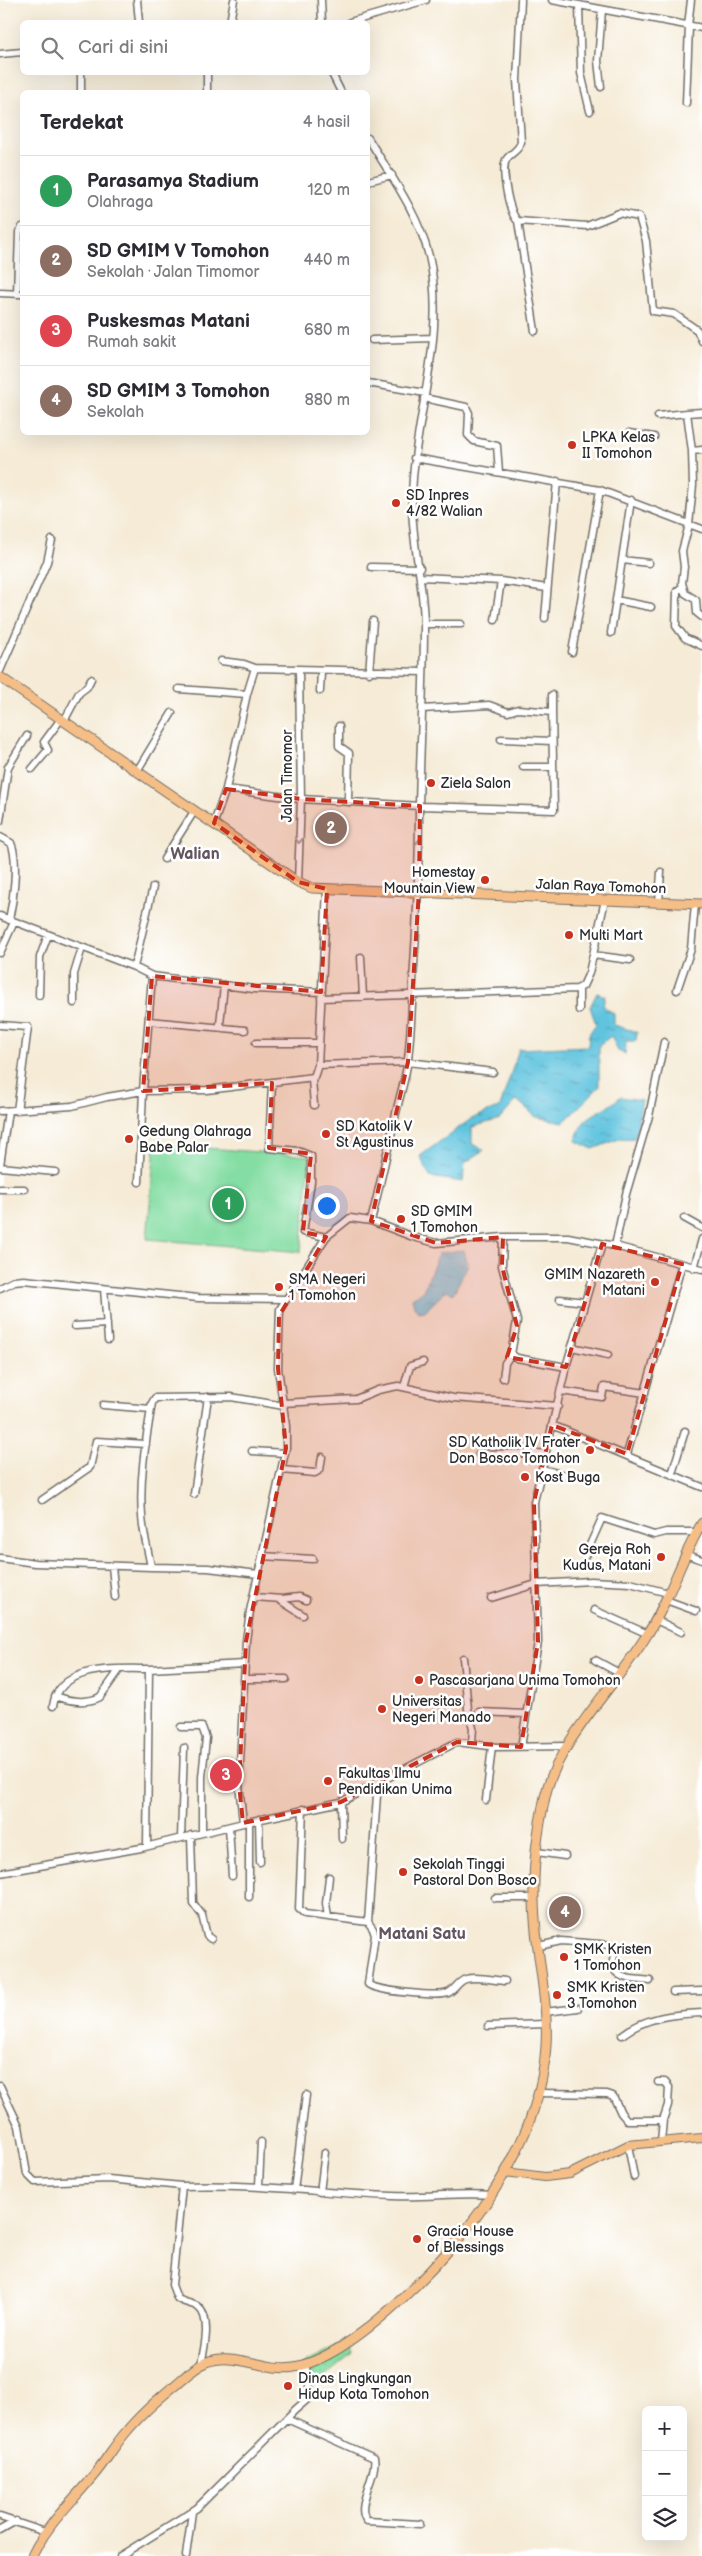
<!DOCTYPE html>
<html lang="id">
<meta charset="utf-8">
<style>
:root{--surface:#fff;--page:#f2f2f3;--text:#2b2b33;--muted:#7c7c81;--line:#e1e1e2;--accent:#2563eb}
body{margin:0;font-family:"Balsamiq Sans",sans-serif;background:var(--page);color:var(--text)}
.controls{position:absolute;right:15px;bottom:15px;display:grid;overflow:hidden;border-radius:8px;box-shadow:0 5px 20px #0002}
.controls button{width:45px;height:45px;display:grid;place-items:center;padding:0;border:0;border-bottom:1px solid var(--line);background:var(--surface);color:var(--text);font:25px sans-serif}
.you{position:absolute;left:326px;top:1205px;width:18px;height:18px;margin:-12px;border:4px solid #fff;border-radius:50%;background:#1a73e8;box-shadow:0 0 0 8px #1a73e833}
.badge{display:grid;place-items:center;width:32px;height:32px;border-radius:50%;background:var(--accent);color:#fff;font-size:16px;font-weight:700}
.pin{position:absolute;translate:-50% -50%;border:2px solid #fff;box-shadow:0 1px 5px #0006}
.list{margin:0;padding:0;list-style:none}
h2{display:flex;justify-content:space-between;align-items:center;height:65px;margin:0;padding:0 20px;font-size:21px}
h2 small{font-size:16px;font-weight:400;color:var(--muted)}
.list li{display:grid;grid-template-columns:32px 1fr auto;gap:15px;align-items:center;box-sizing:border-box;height:70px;padding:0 20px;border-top:1px solid var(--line)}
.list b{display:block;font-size:19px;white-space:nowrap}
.list p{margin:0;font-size:16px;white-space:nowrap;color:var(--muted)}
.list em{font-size:16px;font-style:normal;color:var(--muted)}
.icon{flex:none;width:28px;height:28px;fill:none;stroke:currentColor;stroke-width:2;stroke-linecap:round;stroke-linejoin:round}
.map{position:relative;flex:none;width:702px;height:2556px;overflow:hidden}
.search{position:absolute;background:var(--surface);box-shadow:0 5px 20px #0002;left:20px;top:20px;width:350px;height:55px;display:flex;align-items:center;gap:12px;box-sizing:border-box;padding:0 18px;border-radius:8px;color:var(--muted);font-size:19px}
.panel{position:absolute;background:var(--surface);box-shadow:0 5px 20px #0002;left:20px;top:90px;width:350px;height:345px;border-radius:8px}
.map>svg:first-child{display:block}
.grass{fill:#84dda3;stroke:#588467}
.park{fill:url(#park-dots);stroke:#588467}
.water{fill:url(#water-ripples);stroke:#467885}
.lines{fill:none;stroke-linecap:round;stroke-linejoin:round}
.minor-casing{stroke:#726e67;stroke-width:9}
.major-casing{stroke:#726e67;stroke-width:10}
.highway-casing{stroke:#726e67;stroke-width:11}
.minor{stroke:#fff;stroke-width:6}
.major{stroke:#f6be87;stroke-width:8}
.highway{stroke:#f6be87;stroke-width:9}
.oneway{stroke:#a0a0a0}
.marked{fill:#c8321e;fill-opacity:0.2;stroke:#c8321e;stroke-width:4;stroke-dasharray:10 6;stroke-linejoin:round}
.poi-dot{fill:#c8321e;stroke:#fff;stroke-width:2}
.labels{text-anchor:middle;stroke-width:5;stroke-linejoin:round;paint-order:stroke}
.poi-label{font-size:14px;fill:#2b2b2b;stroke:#fff;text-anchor:start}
.street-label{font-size:14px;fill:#2b2b2b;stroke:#fff}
.quarter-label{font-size:16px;font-weight:bold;fill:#64555f;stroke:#fff}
</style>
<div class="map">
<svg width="702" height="2556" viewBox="0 0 702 2556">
<defs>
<pattern id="park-dots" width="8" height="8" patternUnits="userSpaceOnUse" patternTransform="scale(1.25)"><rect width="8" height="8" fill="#84dda3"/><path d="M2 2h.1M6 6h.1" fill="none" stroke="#72be8c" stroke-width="1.8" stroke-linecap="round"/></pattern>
<pattern id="water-ripples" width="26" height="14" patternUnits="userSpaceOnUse" patternTransform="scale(1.25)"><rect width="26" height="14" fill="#61c4df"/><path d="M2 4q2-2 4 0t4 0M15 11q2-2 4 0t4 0" fill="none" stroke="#509fb5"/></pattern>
</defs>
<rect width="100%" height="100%" fill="#fff"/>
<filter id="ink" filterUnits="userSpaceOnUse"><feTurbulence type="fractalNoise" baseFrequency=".02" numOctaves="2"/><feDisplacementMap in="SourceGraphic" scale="10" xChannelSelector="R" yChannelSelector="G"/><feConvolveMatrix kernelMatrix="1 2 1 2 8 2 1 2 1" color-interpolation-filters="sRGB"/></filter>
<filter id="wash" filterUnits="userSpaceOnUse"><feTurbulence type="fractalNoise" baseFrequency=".0096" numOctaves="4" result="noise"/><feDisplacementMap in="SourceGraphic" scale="20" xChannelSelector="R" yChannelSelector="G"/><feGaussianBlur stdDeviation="1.12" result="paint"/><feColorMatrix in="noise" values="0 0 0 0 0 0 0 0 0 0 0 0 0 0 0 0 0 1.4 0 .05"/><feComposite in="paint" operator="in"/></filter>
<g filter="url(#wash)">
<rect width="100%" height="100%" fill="#f5ebd6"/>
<!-- grass -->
<path class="grass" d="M155 1144 310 1156 301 1252 147 1239Z"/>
<!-- park -->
<path class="park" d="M346 2342 352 2354 311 2388 305 2363Z"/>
<!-- water -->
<path class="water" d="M597 993 605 996 603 1006 614 1014V1025L637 1032 636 1041H626L625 1054 618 1051 611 1036 599 1045V1087L564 1122 536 1117 517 1100 500 1119 472 1127V1144L484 1150 465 1163 463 1182 430 1177 420 1156 471 1119 500 1107 519 1049 588 1046 589 1034 596 1024 590 1007Z
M620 1097 642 1100 635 1138 619 1139 593 1149 576 1141C581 1112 602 1115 620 1097Z
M464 1250 468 1265 453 1294 447 1290 425 1311 418 1312 414 1306 412 1298 423 1291 439 1253Z"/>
</g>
<g filter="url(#ink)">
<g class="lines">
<!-- minor casing -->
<g class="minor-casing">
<path id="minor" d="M137 0 139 22
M321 0 322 22
M552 0 702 28
M579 6 581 73 590 111
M230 22 234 0
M350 22 426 0
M688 26 691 0
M0 54 22 52
M331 72 341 92
M601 87 598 61 602 10
M81 92V72
M207 92V72
M686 103 689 26
M368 138C391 176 418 213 429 256 448 337 413 418 412 499 411 541 424 583 424 626 424 687 420 748 419 809 419 867 417 924 413 981 412 1007 411 1033 408 1059 406 1077 400 1095 396 1113 388 1149 380 1185 371 1221
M368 181 392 175
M518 221C509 215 501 170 506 160 510 153 519 151 521 142L517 80 521 0
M0 293 22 294
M17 294 19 232 22 227
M535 331 518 221 587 226 619 213 639 217 646 241 653 311 674 314 697 330 702 341
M372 340 433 338
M368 383 425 393
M424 398 466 407 469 413 468 435 474 441 497 446 499 472
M687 413 702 412
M658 416 687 413 692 451 693 485 689 525 682 551 684 567 682 583 685 593 696 600 697 613 702 617
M629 433 654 437
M692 451 702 450
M414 458 600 490 702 529
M622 560 649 563
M371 567 420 568
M421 577 501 581 495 620
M501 581 547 588
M682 587 677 591 676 626 685 638 702 646
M616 600 651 607
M545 618 557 481
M424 624H461
M611 633 631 500
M572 652 600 490
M221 661 244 664 255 668
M0 671 47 562 52 540
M369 673 373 621
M179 689 247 694
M320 691 321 671
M552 712V695
M64 721 79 693 87 687 91 679
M339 726V746L349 753 348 802
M501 739 552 741
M523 767H552
M32 769 48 750 44 742 61 719
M137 771 172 713
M226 789 301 799 420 806 554 810 552 712 518 709 508 712 489 705 422 709
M0 821 8 767 27 736
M214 823 226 789 247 694 255 668 423 672
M0 837 11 843C19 861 13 902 9 920
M164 859 195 810
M298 882 301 799 299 670
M659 902 661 872
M0 916 134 967 152 976 254 989 321 992
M0 953 14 922
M593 955 630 960
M361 957 363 997
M134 967 153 887
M579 988V1010
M677 990 691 949 695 904
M39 995 40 957 48 935
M321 998 577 989 583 986 589 973 605 900
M74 1003V974L82 948
M149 1021 245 1030
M0 1025 28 1027 17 1111
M223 1028 220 1024 224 985
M256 1043H319
M318 1065 408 1062 493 1072
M312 1079 314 1105
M272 1083 269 1148 298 1151 311 1156V1182L303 1232 326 1237
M0 1111 72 1106 107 1097 143 1091 207 1090 314 1077 318 1065 327 889
M0 1165 8 1111
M0 1167 55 1172
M139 1182 143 1091 152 976
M0 1189H24
M684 1218 702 1228
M503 1237 502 1266 517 1321 511 1354 517 1358 566 1367
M615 1246 626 1194 649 1116 664 1042
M694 1268 702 1239
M0 1288 14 1281 24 1280 198 1298 287 1299
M104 1289 108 1340
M560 1299 585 1302
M75 1326 107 1324
M572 1347 608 1355
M503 1378 505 1363 511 1354
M404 1387 410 1366 423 1362
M561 1391 602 1397 604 1387 645 1393
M283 1403 356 1399 378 1390 398 1386 453 1398 558 1406
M103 1405 151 1409
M552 1425 702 1487
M252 1451 285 1453
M479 1454 546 1453
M627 1454 682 1264
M542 1469 569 1476
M282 1470 315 1473 320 1470 322 1457
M672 1474 685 1431
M194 1494 208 1397
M42 1500 90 1467 96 1441 146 1444
M685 1554 702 1560
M262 1556 313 1559
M585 1556 602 1518 654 1535 666 1532H697
M0 1558 35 1563 151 1567C148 1550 143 1533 142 1516 139 1479 146 1440 152 1403L155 1398 231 1397 284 1406
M112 1566 115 1597
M151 1567 208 1568 258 1574
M254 1597 282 1599 299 1597 306 1600
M491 1598 536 1584 591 1581 630 1583 668 1593
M278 1599 303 1615
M666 1600 696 1611
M594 1610 648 1634
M656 1620 681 1632
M463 1658 468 1709 473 1728 472 1742
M595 1660 619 1673
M244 1679H286
M55 1696C68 1701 87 1704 100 1697L120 1669
M53 1706C59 1664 117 1669 149 1669
M479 1712 526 1714
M181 1727H202L206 1738 202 1777V1832
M568 1746 497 1747 457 1742 341 1802 243 1823 239 1784 246 1641 250 1611 286 1448V1426L278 1368 280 1309 326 1237 350 1218 371 1221 413 1237 436 1243 503 1237H568L615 1246 702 1269
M521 1747 538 1642 534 1502 566 1367 602 1244
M378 1781 368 1922 373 1929 375 1935 368 1984C375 1991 438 1997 448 1993 455 1990 458 1981 466 1979 477 1976 493 1980 505 1981
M486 1800 492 1746
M341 1802 342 1839
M303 1809 299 1909 305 1914 368 1922
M259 1819 260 1862
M249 1822V1897
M229 1827 232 1876
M191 1835 193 1903 202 1915 207 1936 211 1939
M181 1838 184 1748
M147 1846 149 1669 245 1664
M537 1852 565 1856
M0 1873 141 1848 243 1823
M495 1898H534
M328 1917 326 1903 329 1877
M539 1946 561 1941 612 1945 615 1949C615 1954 612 1959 613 1965 615 1981 638 1979 650 1981
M673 1992 702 1991
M545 2012 578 2008
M488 2026 545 2024
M622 2035C645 2017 674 2014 702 2013
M658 2082H665L669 2087 668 2105 663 2120
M0 2086 19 2126 27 2174 35 2182 108 2179 182 2186
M539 2093 607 2094 613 2096 621 2113 627 2120H663L661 2142
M628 2145 634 2177
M259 2186 261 2142
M294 2190 306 2095
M320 2192 325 2152
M201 2364C204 2350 212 2318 198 2307 192 2303 183 2303 177 2298L172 2285 182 2186C252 2183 322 2193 392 2196 425 2198 459 2192 492 2195
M287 2419 374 2458C378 2476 354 2506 367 2521L420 2524
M0 2517 45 2532
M0 2530 16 2521
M120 2556 197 2508 295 2410 311 2396 305 2363
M186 2556 192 2512"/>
</g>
<!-- major casing -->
<g class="major-casing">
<path id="major" d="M505 2172 545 2177 570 2174 628 2145 702 2138"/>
</g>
<!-- highway casing -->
<g class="highway-casing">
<path id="highway" d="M0 677 298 882 312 888 702 904
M32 2556C47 2524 71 2503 93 2476 105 2462 114 2446 126 2432 140 2415 157 2400 174 2386 185 2377 194 2367 207 2362 234 2351 265 2372 294 2367 357 2356 456 2250 490 2197 519 2153 543 2100 546 2046 549 1997 534 1947 534 1898 533 1866 538 1829 545 1797 557 1742 615 1686 645 1638 669 1602 680 1560 702 1523"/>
</g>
<!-- minor -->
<use href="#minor" class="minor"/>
<!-- major -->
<use href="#major" class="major"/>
<!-- highway -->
<use href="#highway" class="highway"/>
</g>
<!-- one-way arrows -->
<defs><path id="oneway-chevron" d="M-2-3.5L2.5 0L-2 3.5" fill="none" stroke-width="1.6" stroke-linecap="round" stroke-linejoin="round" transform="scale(1.25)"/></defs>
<g class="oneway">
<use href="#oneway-chevron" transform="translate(299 840) rotate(92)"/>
<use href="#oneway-chevron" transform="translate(419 843) rotate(-89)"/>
</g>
</g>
<!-- marked area -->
<path class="marked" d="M226 789 301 799 420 806 419 891 408 1062 371 1221 436 1243 503 1237 502 1266 517 1326 507 1357 566 1367 602 1244 682 1264 627 1454 552 1425 534 1502 538 1642 521 1747 457 1742 341 1802 243 1823 239 1784 246 1641 286 1448 278 1368 279 1316 326 1237 303 1232 311 1154 269 1148 272 1083 143 1091 152 976 321 992 327 889 298 882 214 823Z"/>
<!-- markers -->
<g class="poi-dot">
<circle cx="572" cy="445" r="5"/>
<circle cx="396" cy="503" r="5"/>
<circle cx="431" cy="783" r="5"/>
<circle cx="485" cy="880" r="5"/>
<circle cx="569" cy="935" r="5"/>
<circle cx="326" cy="1134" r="5"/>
<circle cx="129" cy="1139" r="5"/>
<circle cx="401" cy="1219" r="5"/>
<circle cx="655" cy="1282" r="5"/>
<circle cx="279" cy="1287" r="5"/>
<circle cx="590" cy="1450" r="5"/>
<circle cx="525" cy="1477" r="5"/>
<circle cx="661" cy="1557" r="5"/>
<circle cx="419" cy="1680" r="5"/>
<circle cx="382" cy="1709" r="5"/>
<circle cx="328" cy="1781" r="5"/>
<circle cx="403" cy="1872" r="5"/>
<circle cx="564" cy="1957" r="5"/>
<circle cx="557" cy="1995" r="5"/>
<circle cx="417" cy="2239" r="5"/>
<circle cx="288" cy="2386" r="5"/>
</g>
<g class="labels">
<!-- poi labels -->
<g class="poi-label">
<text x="582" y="442">LPKA Kelas<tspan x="582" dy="16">II Tomohon</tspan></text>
<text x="406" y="500">SD Inpres<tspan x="406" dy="16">4/82 Walian</tspan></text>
<text x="441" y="788">Ziela Salon</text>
<text x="475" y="877" text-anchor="end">Homestay<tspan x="475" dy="16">Mountain View</tspan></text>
<text x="579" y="940">Multi Mart</text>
<text x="336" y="1131">SD Katolik V<tspan x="336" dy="16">St Agustinus</tspan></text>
<text x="139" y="1136">Gedung Olahraga<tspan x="139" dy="16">Babe Palar</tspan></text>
<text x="411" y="1216">SD GMIM<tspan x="411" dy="16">1 Tomohon</tspan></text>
<text x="645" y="1279" text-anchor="end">GMIM Nazareth<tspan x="645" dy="16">Matani</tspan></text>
<text x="289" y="1284">SMA Negeri<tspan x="289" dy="16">1 Tomohon</tspan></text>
<text x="580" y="1447" text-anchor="end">SD Katholik IV Frater<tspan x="580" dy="16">Don Bosco Tomohon</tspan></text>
<text x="535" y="1482">Kost Buga</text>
<text x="651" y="1554" text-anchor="end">Gereja Roh<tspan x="651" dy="16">Kudus, Matani</tspan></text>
<text x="429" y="1685">Pascasarjana Unima Tomohon</text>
<text x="392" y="1706">Universitas<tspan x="392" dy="16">Negeri Manado</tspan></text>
<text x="338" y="1778">Fakultas Ilmu<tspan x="338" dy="16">Pendidikan Unima</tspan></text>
<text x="413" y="1869">Sekolah Tinggi<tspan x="413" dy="16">Pastoral Don Bosco</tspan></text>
<text x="574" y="1954">SMK Kristen<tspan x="574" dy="16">1 Tomohon</tspan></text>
<text x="567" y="1992">SMK Kristen<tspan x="567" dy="16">3 Tomohon</tspan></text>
<text x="427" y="2236">Gracia House<tspan x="427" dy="16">of Blessings</tspan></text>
<text x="298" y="2383">Dinas Lingkungan<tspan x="298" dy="16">Hidup Kota Tomohon</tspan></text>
</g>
<!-- street labels -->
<g class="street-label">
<text transform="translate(287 776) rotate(-90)" y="5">Jalan Timomor</text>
<text transform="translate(601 886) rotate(2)" y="5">Jalan Raya Tomohon</text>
</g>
<!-- quarter labels -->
<g class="quarter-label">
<text x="195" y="859">Walian</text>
<text x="422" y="1939">Matani Satu</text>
</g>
</g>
</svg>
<div class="controls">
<button>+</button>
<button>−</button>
<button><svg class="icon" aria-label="layers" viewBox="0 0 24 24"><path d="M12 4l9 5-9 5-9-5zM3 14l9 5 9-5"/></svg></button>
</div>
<div class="you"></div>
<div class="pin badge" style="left:228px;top:1204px;background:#2e9e5b">1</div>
<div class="pin badge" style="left:331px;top:828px;background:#8d6e63">2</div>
<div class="pin badge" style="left:226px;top:1775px;background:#e0444e">3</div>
<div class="pin badge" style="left:565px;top:1912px;background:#8d6e63">4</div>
<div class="search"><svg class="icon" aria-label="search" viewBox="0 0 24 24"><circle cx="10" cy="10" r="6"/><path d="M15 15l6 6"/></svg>Cari di sini</div>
<section class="panel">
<h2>Terdekat<small>4 hasil</small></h2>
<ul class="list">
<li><span class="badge" style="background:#2e9e5b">1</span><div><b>Parasamya Stadium</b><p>Olahraga</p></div><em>120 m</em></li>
<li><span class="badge" style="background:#8d6e63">2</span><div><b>SD GMIM V Tomohon</b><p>Sekolah · Jalan Timomor</p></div><em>440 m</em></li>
<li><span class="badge" style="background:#e0444e">3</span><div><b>Puskesmas Matani</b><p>Rumah sakit</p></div><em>680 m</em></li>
<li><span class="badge" style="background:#8d6e63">4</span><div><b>SD GMIM 3 Tomohon</b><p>Sekolah</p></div><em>880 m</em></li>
</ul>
</section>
</div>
